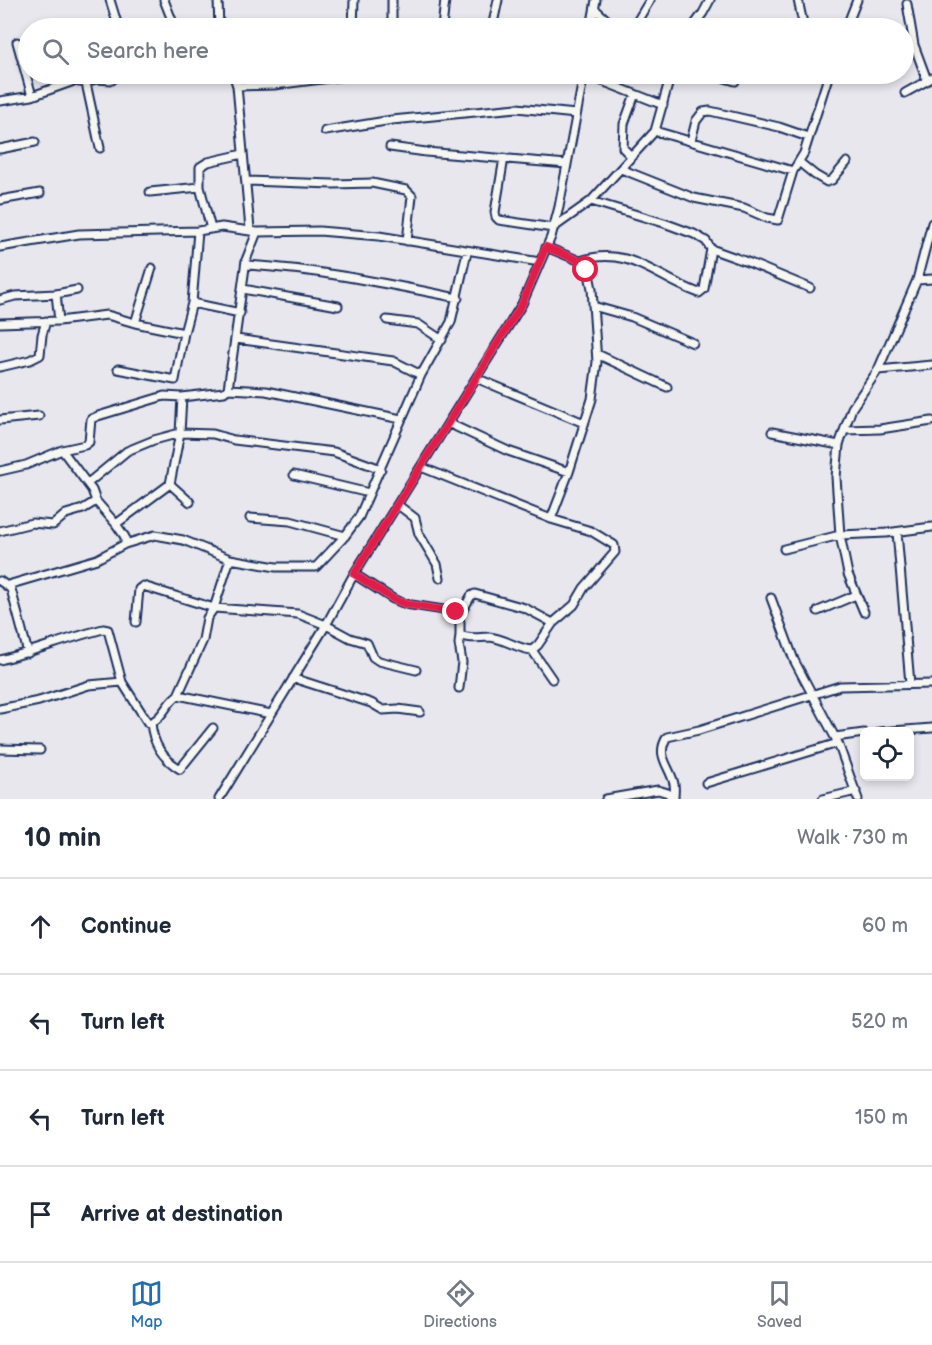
<!DOCTYPE html>
<meta charset="utf-8">
<style>
:root{--surface:#fff;--page:#f6f6f7;--text:#1f2937;--muted:#747a83;--line:#e0e1e3;--accent:#1f6fb2}
body{margin:0;font-family:"Balsamiq Sans",sans-serif;background:var(--page);color:var(--text)}
.controls{position:absolute;right:18px;bottom:18px;display:grid;overflow:hidden;border-radius:9px;box-shadow:0 3px 9px #0003}
.controls button{width:54px;height:54px;display:grid;place-items:center;padding:0;border:0;border-bottom:2px solid var(--line);background:var(--surface);color:var(--text);font:30px sans-serif}
.stop{position:absolute;width:18px;height:18px;margin:-14px;border:4px solid #e11d48;border-radius:50%;background:#fff}
.stop.end{background:#e11d48;border-color:#fff;box-shadow:0 2px 6px #0008}
.list{margin:0;padding:0;list-style:none}
h2{display:flex;justify-content:space-between;align-items:center;height:78px;margin:0;padding:0 24px;font-size:26px}
h2 small{font-size:20px;font-weight:400;color:var(--muted)}
.list li{display:grid;grid-template-columns:39px 1fr auto;gap:18px;align-items:center;box-sizing:border-box;height:96px;padding:0 24px;border-top:2px solid var(--line)}
.list b{display:block;font-size:22px;white-space:nowrap}
.list em{font-size:20px;font-style:normal;color:var(--muted)}
.icon{flex:none;width:33px;height:33px;fill:none;stroke:currentColor;stroke-width:2;stroke-linecap:round;stroke-linejoin:round}
.map{position:relative;flex:none;width:932px;height:799px;overflow:hidden}
.search{position:absolute;background:var(--surface);box-shadow:0 3px 9px #0003;left:18px;right:18px;top:18px;height:66px;display:flex;align-items:center;gap:15px;box-sizing:border-box;padding:0 21px;border-radius:33px;color:var(--muted);font-size:22px}
.sheet{height:462px;background:var(--surface)}
nav{display:flex;justify-content:space-around;align-items:center;box-sizing:border-box;height:84px;border-top:2px solid var(--line);background:var(--surface);font-size:16px;color:var(--muted)}
nav a{display:grid;justify-items:center;gap:3px}
nav .on{color:var(--accent)}
.map>svg:first-child{display:block}
.lines{fill:none;stroke-linecap:round;stroke-linejoin:round}
.minor-casing{stroke:#1b2f5e;stroke-width:11}
.minor{stroke:#f6f6f2;stroke-width:7}
.route{stroke:#e11d48;stroke-width:8}
</style>
<div class="map">
<svg width="932" height="799" viewBox="0 0 932 799">
<rect width="100%" height="100%" fill="#e8e7ee"/>
<filter id="ink" filterUnits="userSpaceOnUse"><feTurbulence type="fractalNoise" baseFrequency=".0167" numOctaves="2"/><feDisplacementMap in="SourceGraphic" scale="12" xChannelSelector="R" yChannelSelector="G"/><feConvolveMatrix kernelMatrix="1 2 1 2 8 2 1 2 1" color-interpolation-filters="sRGB"/></filter>
<g filter="url(#ink)">
<g class="lines">
<!-- minor casing -->
<g class="minor-casing">
<path id="minor" d="M110 0 118 26
M164 0 175 28
M218 0 219 28
M798 0 804 28
M907 4 914 45 927 80
M595 9 616 28
M71 27V28
M321 28 353 27
M353 28 354 0
M392 28V0
M442 28 445 0
M492 28 498 0
M591 28 596 0
M633 28 650 0
M692 28 703 13 710 0
M846 28 857 0
M17 42 32 96
M233 74 237 86 250 229
M584 74 663 105
M711 74 735 81 738 74
M86 83 100 148
M237 86 274 85 362 74
M905 93 932 78
M0 101 32 96 74 81 86 83 95 79 112 80 118 74
M325 131 392 120 517 108 576 114
M655 131 793 171
M691 141 696 121 703 112 710 111 779 127 808 137
M390 147 426 152 567 164
M0 149 35 142
M631 156 623 148 624 124 635 94
M504 158 495 212 496 217 499 220 553 228 591 201 655 131 671 74
M799 162 815 175 827 182 832 180 847 162
M621 169 694 198 744 208 767 218 778 220 793 171 804 153 829 74
M246 181 333 184 372 183 406 190 412 196 407 241
M150 192 200 187
M0 200 40 193
M591 201 664 223 694 234 706 241 711 249 750 263 810 288
M211 229 200 187V167L208 162 243 154
M0 247 79 234 198 231 222 227 257 232 319 231 379 236 540 262
M546 247 580 261 589 274 592 289 597 362 592 399 569 472 551 519
M580 261C629 244 656 278 699 293L704 289 711 249
M246 265C317 269 388 284 458 298
M917 280 932 279
M243 289 338 306
M56 294 77 290
M0 300 15 296 56 294 59 321
M192 303 240 313
M593 306 632 317 693 343
M387 320 418 324 442 340
M0 323 59 321 107 315 135 323 184 333 192 303 198 231
M135 323 152 268
M236 339 393 361 421 375
M597 354 667 387
M0 367 30 360 40 355 42 335 46 321
M118 369 175 380 184 333
M878 370 932 365
M476 378 584 423
M228 389 246 260 257 232
M0 420 39 416
M448 423 508 451 569 472
M845 430 880 429 932 421
M772 432 839 445
M62 450 85 445 89 442 91 419 98 416 164 396 182 397 224 392 228 389 266 391 401 419
M0 471 26 465 62 450 92 490 96 501 116 524 125 537V544
M294 475 369 493
M88 483 127 451 154 440 180 433 213 434 234 440 334 452 381 469
M170 484 190 502
M398 505 415 518 419 534 437 564 440 578
M250 518 290 521 345 536
M116 524 170 484 180 433 182 397
M0 531 32 523 53 525 66 514 83 509 96 501
M897 532 910 684
M784 549 840 535 886 533 932 527
M354 574 393 599 405 604 457 612 460 622V635C470 640 479 637 489 637 504 638 517 649 532 650L538 645 553 623 574 605 584 588 615 552 614 545 591 531 551 519 421 467
M0 581 11 589 28 653
M8 585 97 559 125 544 155 535 183 540 230 559 276 567H316L345 536 359 517 421 375 451 322 467 252
M771 598 794 660 838 743 858 799
M818 611 856 595
M457 612 464 608 471 596 475 594 525 608 553 623
M864 612 848 574 840 535 836 477 839 445 852 408 878 370 917 280 932 223
M136 622 139 589 143 586 214 608 298 614 326 625 350 638 367 643 373 657 379 661 416 670
M532 650 552 679
M0 660C35 651 68 638 103 629L108 630 122 682 148 723C162 721 166 703 178 695L271 714
M293 678 371 703 383 710 398 709 420 712
M459 688 462 662 459 644 460 635
M178 695 203 640 207 618 214 608 230 559
M0 709 39 701 89 685 122 682
M151 723C153 744 162 758 180 769L213 728
M879 732 932 728
M835 737 864 733
M0 749 40 750
M706 783 838 743
M219 799 326 625 354 574 522 304 551 237 559 207 584 74
M606 799 658 790 668 793 673 799
M674 799C674 794 675 788 674 784 670 766 655 756 667 737L699 730 840 686 932 684
M823 799 856 791"/>
</g>
<!-- minor -->
<use href="#minor" class="minor"/>
</g>
</g>
<g class="lines" filter="url(#ink)">
<!-- route -->
<path class="route" d="M456 612 405 604 393 599 354 574 522 304 546 247 580 261 586 270"/>
</g>
</svg>
<div class="controls">
<button><svg class="icon" aria-label="locate" viewBox="0 0 24 24"><circle cx="12" cy="12" r="6"/><path d="M12 2v4M12 18v4M2 12h4M18 12h4"/></svg></button>
</div>
<div class="stop" style="left:586px;top:270px"></div>
<div class="stop end" style="left:456px;top:612px"></div>
<div class="search"><svg class="icon" aria-label="search" viewBox="0 0 24 24"><circle cx="10" cy="10" r="6"/><path d="M15 15l6 6"/></svg>Search here</div>
</div>
<section class="sheet">
<h2>10 min<small>Walk · 730 m</small></h2>
<ul class="list">
<li><svg class="icon" aria-label="ahead" viewBox="0 0 24 24"><path d="M12 20V5M6 11l6-6 6 6"/></svg><div><b>Continue</b></div><em>60 m</em></li>
<li><svg class="icon" aria-label="left" viewBox="0 0 24 24"><path d="M17 20v-9H6M10 6l-5 5 5 5"/></svg><div><b>Turn left</b></div><em>520 m</em></li>
<li><svg class="icon" aria-label="left" viewBox="0 0 24 24"><path d="M17 20v-9H6M10 6l-5 5 5 5"/></svg><div><b>Turn left</b></div><em>150 m</em></li>
<li><svg class="icon" aria-label="arrive" viewBox="0 0 24 24"><path d="M6 21V4h12l-3 4 3 4H6"/></svg><div><b>Arrive at destination</b></div></li>
</ul>
</section>
<nav>
<a class="on"><svg class="icon" aria-label="map" viewBox="0 0 24 24"><path d="M3 6l6-2 6 2 6-2v14l-6 2-6-2-6 2zM9 4v14M15 6v14"/></svg>Map</a>
<a><svg class="icon" aria-label="directions" viewBox="0 0 24 24"><path d="M12 3l9 9-9 9-9-9zM9 14v-3h6M13 9l2 2-2 2"/></svg>Directions</a>
<a><svg class="icon" aria-label="saved" viewBox="0 0 24 24"><path d="M7 4h10v16l-5-4-5 4z"/></svg>Saved</a>
</nav>
